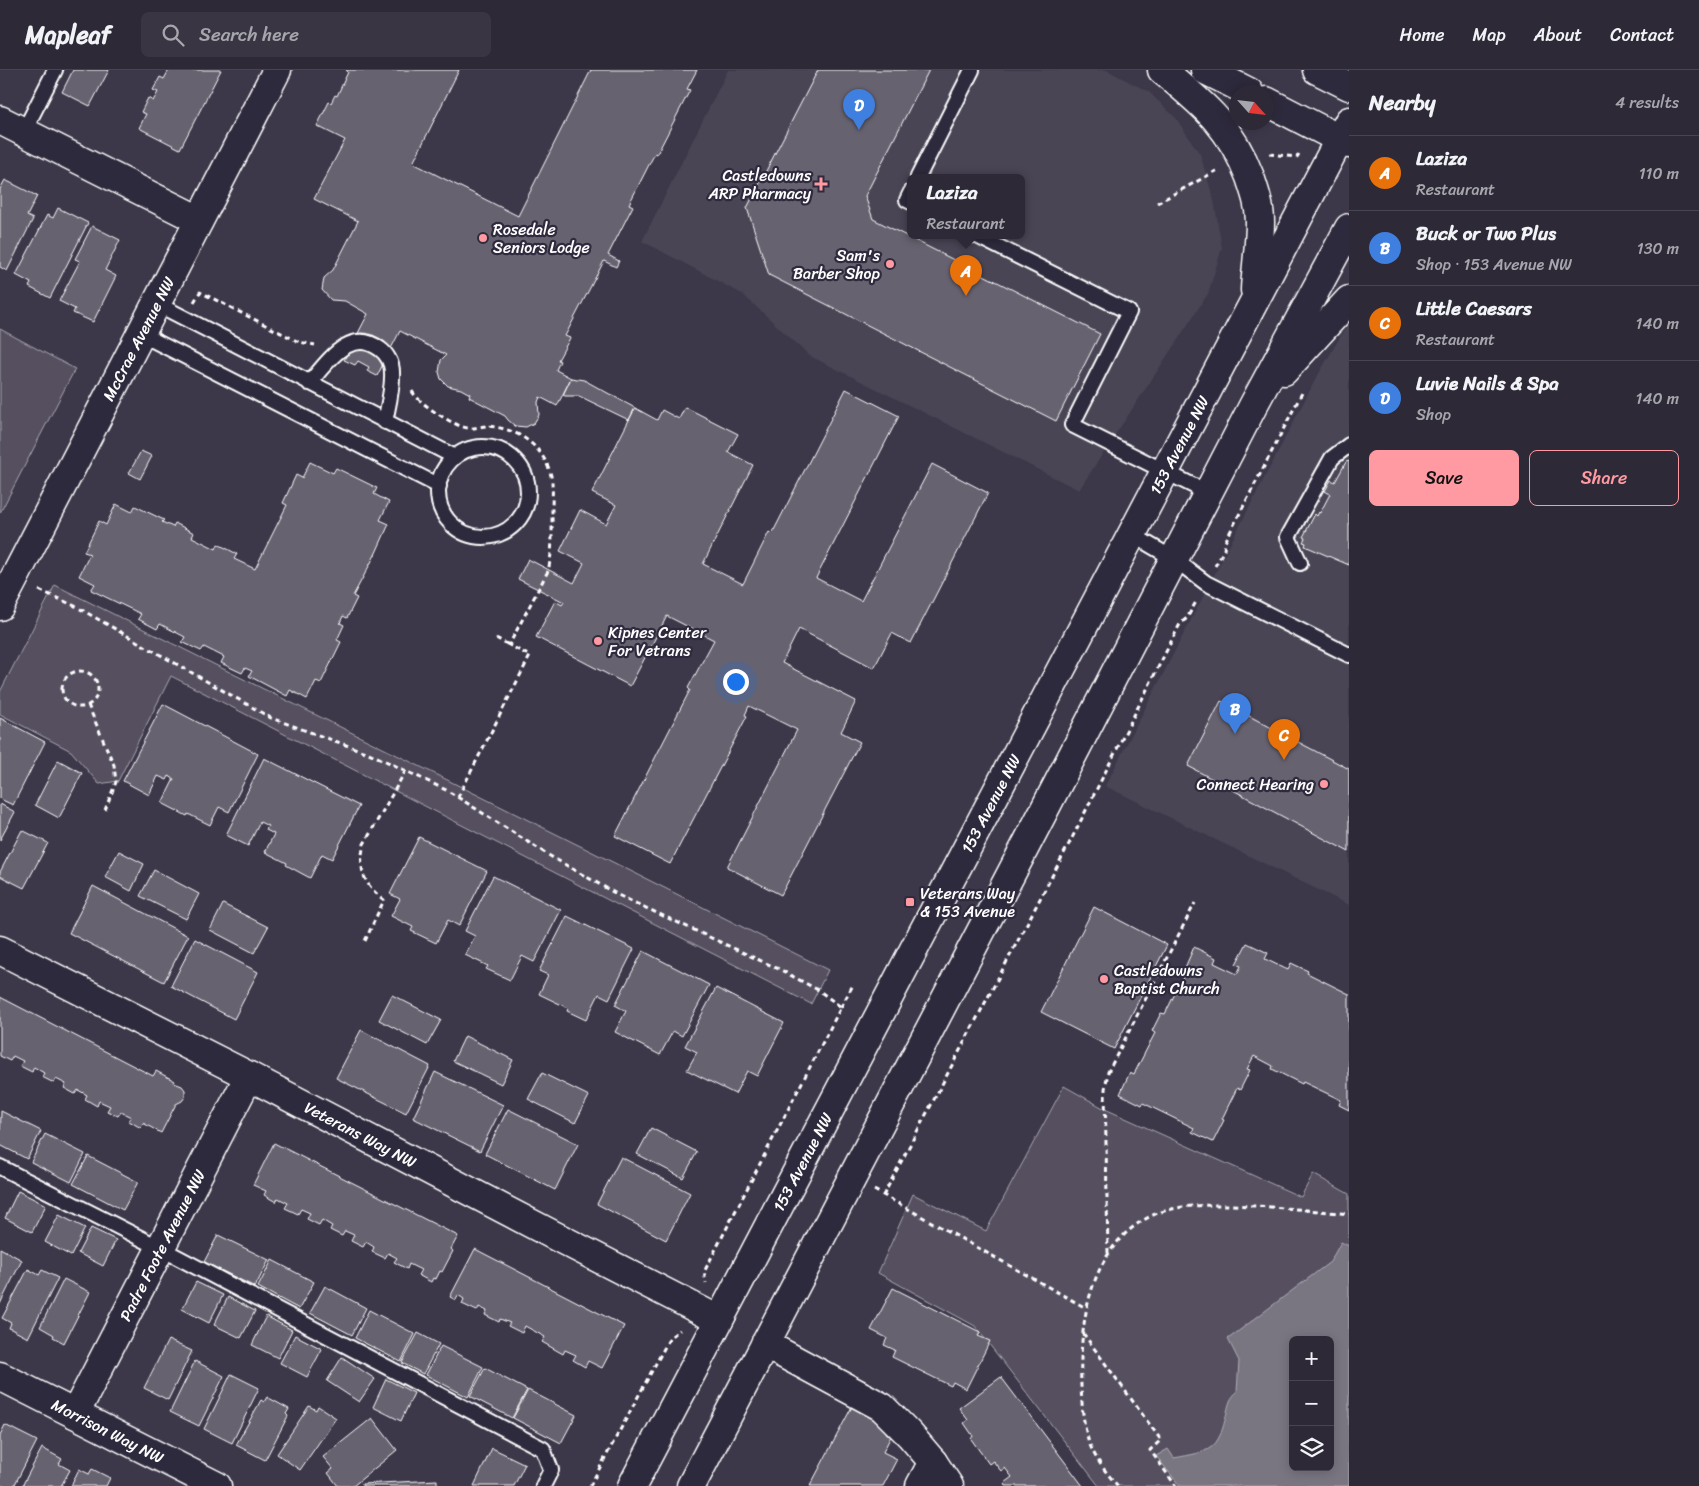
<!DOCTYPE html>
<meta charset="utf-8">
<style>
:root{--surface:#2d2937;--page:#393542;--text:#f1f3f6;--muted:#a7a6ad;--line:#484552;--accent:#ff9aa2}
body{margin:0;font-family:Sriracha,sans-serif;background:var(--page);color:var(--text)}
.controls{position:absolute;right:15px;bottom:15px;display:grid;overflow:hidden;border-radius:8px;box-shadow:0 2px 12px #0003}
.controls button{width:45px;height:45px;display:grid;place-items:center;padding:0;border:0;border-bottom:1px solid var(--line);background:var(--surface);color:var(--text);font:25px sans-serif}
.compass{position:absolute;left:1229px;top:15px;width:45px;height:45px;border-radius:50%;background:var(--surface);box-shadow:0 2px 12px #0003;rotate:117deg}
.you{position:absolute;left:735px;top:611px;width:18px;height:18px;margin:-12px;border:4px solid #fff;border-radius:50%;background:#1a73e8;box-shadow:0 0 0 8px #1a73e833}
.badge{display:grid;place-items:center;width:32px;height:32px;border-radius:50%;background:var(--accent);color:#fff;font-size:16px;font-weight:700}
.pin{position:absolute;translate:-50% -41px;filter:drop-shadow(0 1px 2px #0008)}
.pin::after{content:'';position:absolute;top:26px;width:18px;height:15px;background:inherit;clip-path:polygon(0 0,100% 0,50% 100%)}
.popup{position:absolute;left:907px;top:104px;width:118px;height:65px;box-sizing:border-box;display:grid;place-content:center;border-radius:8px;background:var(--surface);filter:drop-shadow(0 1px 4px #0005);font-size:16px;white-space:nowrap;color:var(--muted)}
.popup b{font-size:19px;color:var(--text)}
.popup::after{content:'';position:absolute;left:50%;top:100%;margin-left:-10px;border:10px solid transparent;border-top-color:var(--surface)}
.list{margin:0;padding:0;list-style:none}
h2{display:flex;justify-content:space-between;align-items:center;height:65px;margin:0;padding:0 20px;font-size:21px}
h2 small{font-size:16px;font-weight:400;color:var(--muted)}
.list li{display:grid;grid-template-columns:32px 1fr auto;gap:15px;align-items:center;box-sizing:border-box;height:75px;padding:0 20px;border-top:1px solid var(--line)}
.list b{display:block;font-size:19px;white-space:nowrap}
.list p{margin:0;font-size:16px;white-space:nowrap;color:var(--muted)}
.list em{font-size:16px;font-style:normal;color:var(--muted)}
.actions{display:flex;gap:10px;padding:15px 20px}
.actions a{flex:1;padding:11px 0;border:1px solid var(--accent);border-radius:8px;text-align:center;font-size:18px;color:var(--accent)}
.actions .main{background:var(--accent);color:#111}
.icon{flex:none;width:28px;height:28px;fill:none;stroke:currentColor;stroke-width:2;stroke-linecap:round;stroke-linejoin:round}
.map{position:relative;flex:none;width:1349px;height:1416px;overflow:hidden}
header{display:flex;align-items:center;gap:30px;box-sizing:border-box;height:70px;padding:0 25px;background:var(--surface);border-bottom:1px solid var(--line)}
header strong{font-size:24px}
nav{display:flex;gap:28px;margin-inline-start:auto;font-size:18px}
.search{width:350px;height:45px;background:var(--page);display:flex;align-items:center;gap:12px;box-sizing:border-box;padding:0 18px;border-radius:8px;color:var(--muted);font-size:19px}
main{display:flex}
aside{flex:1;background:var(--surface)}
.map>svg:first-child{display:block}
.built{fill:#494455;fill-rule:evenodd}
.green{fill:#555060;stroke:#aaa8b0;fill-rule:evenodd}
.water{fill:#797682;stroke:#afadb4;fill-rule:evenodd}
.building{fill:#666270;stroke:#fff}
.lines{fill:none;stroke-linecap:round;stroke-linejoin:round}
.lane-casing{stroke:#fff;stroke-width:18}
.street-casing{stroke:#fff;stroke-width:31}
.secondary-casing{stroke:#fff;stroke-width:31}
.path{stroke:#fff;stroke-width:3;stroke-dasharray:5 4;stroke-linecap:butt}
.lane{stroke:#2f2a3d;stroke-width:14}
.street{stroke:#2f2a3d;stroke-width:28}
.secondary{stroke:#2f2a3d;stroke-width:28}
.poi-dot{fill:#ff9aa2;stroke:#2f2a3d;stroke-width:2}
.labels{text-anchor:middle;stroke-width:4.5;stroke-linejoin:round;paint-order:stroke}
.poi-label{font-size:16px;fill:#fff;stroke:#2f2a3d;text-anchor:start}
.street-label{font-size:16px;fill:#fff;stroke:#2f2a3d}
</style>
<header>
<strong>Mapleaf</strong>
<div class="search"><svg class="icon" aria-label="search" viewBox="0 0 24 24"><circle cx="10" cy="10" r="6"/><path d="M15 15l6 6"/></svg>Search here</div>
<nav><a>Home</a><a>Map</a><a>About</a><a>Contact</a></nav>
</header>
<main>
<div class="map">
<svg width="1349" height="1416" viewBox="0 0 1349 1416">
<rect width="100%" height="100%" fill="#3c3749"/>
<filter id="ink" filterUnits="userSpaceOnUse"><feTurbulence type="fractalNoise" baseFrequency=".02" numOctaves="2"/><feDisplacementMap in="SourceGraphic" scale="10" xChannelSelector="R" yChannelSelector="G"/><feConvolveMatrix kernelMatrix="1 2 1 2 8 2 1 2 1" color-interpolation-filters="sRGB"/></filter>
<g filter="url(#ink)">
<!-- built -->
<path class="built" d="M728 0H1107L1149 22 1176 48 1200 84 1214 130 1222 178 1208 224 1079 420 810 286 742 224 642 171ZM911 107H1021V165H911Z
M1349 255V835L1105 716 1314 312 1344 260Z"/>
<!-- green -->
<path class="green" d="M0 259 75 299 0 443Z
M55 515C312 644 571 770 828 900L811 934 171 606 118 711 99 714 71 681 0 644V622Z
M1064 1016 1105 1039 1301 1127 1313 1104 1349 1124V1416H1099L975 1256 878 1203 913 1124 986 1161ZM1293 1270H1330V1397H1293Z"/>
<!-- water -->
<path class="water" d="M1341 1172 1349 1176V1416H1180L1156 1386 1168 1379 1174 1388C1211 1381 1218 1382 1227 1342 1229 1333 1230 1328 1237 1322L1239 1291 1228 1269 1330 1192ZM1293 1270H1330V1397H1293Z"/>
<!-- building -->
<path class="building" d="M73 0H109L90 36 62 22Z
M169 0H221L180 79 139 58 146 44 141 42 148 28 153 31 158 22 153 20 160 7 164 9Z
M459 0 413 93 518 146 591 0H697L687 19 690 20 657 84 655 83 629 134 633 136 608 185 619 191 616 197 604 191 565 266 570 268 558 290 560 291 556 300 571 308 557 336 540 327 538 332 539 345 534 353 526 357 515 356 508 350 505 346 469 327 470 324 461 319 448 316 441 309 439 302 441 290 446 285 400 261 377 306 367 301 369 297 358 291 355 295 344 290 368 244 345 231 331 230 322 220 324 208 333 200 358 151 314 129 345 70 317 56 329 32 331 33 335 25 337 26 348 2 346 0Z
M818 0H929L865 126 873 149 1100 264 1056 351 769 205 747 138Z
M5 110 37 126 27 146 33 149 7 201 0 197V119Z
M58 138 88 153 50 228 29 217 31 213 16 205 47 145 53 148Z
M92 156 120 170 105 200 116 206 93 252 73 243 75 239 59 231 80 191 75 189Z
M571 308 584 310 635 338 629 350 579 326H565L563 325Z
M846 319 899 346 816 508 861 531 932 394 988 423 911 573 892 563 874 598 799 559 782 593 856 631 841 662 860 672 781 825 727 797 797 660 749 636 745 645 747 646 670 794 615 766 690 620 688 618 714 570 667 546 630 616 536 567 555 531 562 535 564 532 518 509 528 489 574 513 584 493 560 481 580 440 606 454 616 435 592 423 635 338 657 350 662 340 679 349 685 337 738 364 728 382 753 395 703 494 743 514 769 462 772 464Z
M141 381 152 386 140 409 129 403Z
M1349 391V495L1305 476 1306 473 1303 472 1305 468 1303 467 1315 444 1317 446 1319 442 1320 443 1330 424 1325 421 1331 410 1335 412 1346 392Z
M310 392 333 403 336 398 377 418 374 424 389 432 380 450 389 454 375 485 353 526 357 528 347 548 343 546 340 553 344 555 337 570 341 572 321 613 316 611 307 629 290 620 287 626 249 606 252 601 245 598 242 603 221 593 224 587 204 577 201 581 182 572 185 567 160 554 157 559 138 549 141 544 91 520 95 514 79 506 90 484 84 482 99 451 106 455 116 434 132 442 135 436 164 450 162 452 173 457 175 453 194 463 192 467 216 479 218 474 237 484 234 489 255 499 287 435 283 433 296 405 302 408Z
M1221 631 1349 699V782L1188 696Z
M163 634 258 684 229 742 219 737 210 755 188 744 187 746 162 733 174 709 169 706 167 710 158 706 149 725 123 711Z
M0 648 45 672 13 735 0 729Z
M264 688 359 736 332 789 322 784 310 808 286 795 287 793 265 782 274 764 266 760 268 756 260 752 248 776 226 765Z
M58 690 82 703 59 748 35 735Z
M0 734 15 742 0 770Z
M22 760 48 773 24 818 0 806V802Z
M419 767 487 801 459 856 448 850 436 873 411 861 413 857 391 846 400 829 390 824Z
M119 781 144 794 131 821 105 807Z
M154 800 199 824 186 849 140 826Z
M493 806 561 840 534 892 522 886 510 910 486 899 488 896 465 885 475 866 465 861Z
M93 816 188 866 164 912 69 863Z
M223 834 268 857 254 883 210 860Z
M1094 837 1167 875 1114 979 1041 942Z
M567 846 634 879 609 929 599 924 586 950 567 941 568 938 539 924 548 905 539 901Z
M195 869 258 902 234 949 171 916Z
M1247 873 1268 883 1265 889 1288 900 1291 893 1308 901 1307 903 1349 924V1040L1339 1035 1341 1030 1303 1012 1302 1014 1272 999 1273 996 1254 986 1247 999 1250 1000 1240 1020 1237 1018 1222 1049 1224 1050 1213 1072 1192 1062 1194 1058 1143 1033 1142 1035 1120 1024 1130 1002 1134 1004 1155 963 1152 961 1161 943 1165 944 1186 901 1184 900 1194 877 1216 888 1214 893 1237 904 1241 896 1236 894Z
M643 881 709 915 682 966 673 961 660 985 615 962 626 941 615 935Z
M716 918 784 953 757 1006 747 1001 735 1024 687 1000 697 982 685 976Z
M392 925 441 950 427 975 379 950Z
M0 927 153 1006 156 1001 175 1011 174 1013 182 1016 185 1020V1027L182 1031 176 1034 161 1063 143 1053 141 1058 129 1051 131 1047 121 1042 118 1046 107 1041 110 1036 99 1031 97 1036 85 1029 87 1025 78 1020 75 1024 64 1018 66 1014 56 1009 54 1013 42 1007 44 1003 34 997 32 1002 20 996 23 991 13 986 10 991 0 986Z
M361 960 430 996 406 1043 336 1008Z
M465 966 513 990 501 1014 453 991Z
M435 1002 503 1035 480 1081 413 1048Z
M542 1003 589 1026 575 1053 528 1029Z
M508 1039 578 1074 555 1120 485 1084Z
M1 1041 41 1061 27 1089 0 1075Z
M651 1058 697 1082 683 1108 637 1084Z
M45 1064 85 1084 71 1112 31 1092Z
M274 1073 458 1166 451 1179 453 1181 442 1202 440 1201 436 1209 433 1208 431 1212 418 1205 421 1200 409 1194 407 1199 394 1192 397 1188 388 1183 385 1188 372 1182 374 1177 366 1172 363 1177 351 1171 354 1165 345 1161 342 1166 330 1160 332 1156 322 1150 319 1155 307 1149 310 1143 301 1139 298 1144 285 1138 288 1133 278 1128 276 1132 264 1125 266 1121 253 1115Z
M88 1086 138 1112 123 1140 73 1114Z
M621 1087 690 1123 666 1170 597 1134Z
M18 1121 46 1135 32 1162 5 1148Z
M59 1145 85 1158 71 1186 45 1172Z
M91 1158 116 1170 103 1196 78 1183Z
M218 1165 269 1190 255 1217 204 1192Z
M0 1178 22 1190 0 1234Z
M475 1179 624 1256 602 1298 588 1291 585 1297 573 1290 576 1285 565 1280 563 1284 542 1272 545 1267 525 1256 522 1263 508 1256 510 1253 500 1249 499 1252 485 1245 487 1241 479 1237 477 1241 462 1234 464 1229 458 1225 456 1230 450 1227Z
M272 1190 314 1212 299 1239 258 1217Z
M28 1199 39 1205 42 1200 58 1208 28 1268 9 1258 11 1253 2 1248Z
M64 1209 90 1222 64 1273 53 1267 54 1265 40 1257Z
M196 1212 223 1225 209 1253 182 1239Z
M325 1216 366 1238 352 1265 310 1243Z
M893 1218 980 1262 978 1266 990 1271 966 1319 953 1312 951 1316 892 1287 895 1280 884 1275 887 1268 871 1260Z
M228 1227 255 1241 241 1268 214 1255Z
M369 1240 415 1264 401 1292 355 1268Z
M266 1246 292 1260 278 1288 252 1275Z
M418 1263 439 1274 423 1304 402 1293Z
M295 1265 322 1279 307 1307 280 1293Z
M168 1270 192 1281 168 1330 144 1318Z
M441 1276 483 1297 468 1327 426 1305Z
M342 1287 375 1309 359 1332 327 1311Z
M195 1291 224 1306 199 1356 170 1342Z
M485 1298 527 1320 512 1348 470 1326Z
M231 1304 259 1318 232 1373 204 1359Z
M1001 1307 1083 1416H1006L1004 1413 1012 1407 1005 1398 1001 1401 993 1391 989 1394 971 1369 973 1366 964 1353 968 1350 959 1338Z
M386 1309 414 1323 401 1351 373 1337Z
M528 1320 576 1345 561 1373 513 1348Z
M267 1327 289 1339 286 1344 288 1346 265 1390 236 1375 261 1330 264 1332Z
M855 1331 892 1351 886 1363 891 1366 883 1382 897 1389 883 1416H810Z
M309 1336 316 1340 318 1336 336 1348 300 1400 277 1384Z
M372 1348 397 1380 353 1416H338L328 1403 333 1399 323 1387Z
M5 1355 37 1371 14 1416H0V1365Z
M42 1378 62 1389 59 1394 70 1400 61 1416H22Z
M492 1378 525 1394 514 1416H474Z
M79 1399 89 1404 92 1399 110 1408 106 1416H71Z
M437 1410V1416H362V1414Z"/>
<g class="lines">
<!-- lane casing -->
<g class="lane-casing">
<path id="lane" d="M23 63 55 0
M918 107 972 0
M911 122 907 130 911 132
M975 165 1129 242 1072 355 1208 423
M157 234 455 387
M141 264 439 416
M309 313C327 293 350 256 380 279 387 284 392 293 392 302 393 318 388 336 385 352
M438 422a45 45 0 1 1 90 0a45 45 0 1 1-90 0Z
M1131 464 1174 489 1206 513 1349 585
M1300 493 1288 467 1332 388 1349 375
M0 1097 160 1178 543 1379 551 1400 543 1416"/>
</g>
<!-- street casing -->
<g class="street-casing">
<g id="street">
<path d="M0 50 199 150"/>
<path id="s1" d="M0 536 277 0"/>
<path id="s2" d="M0 880 249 1006 557 1167 719 1250"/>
<path d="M765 1274 882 1337 910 1365 933 1392 949 1416"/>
<path id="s3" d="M0 1306 217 1416"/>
<path id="s4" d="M75 1344 249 1006"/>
<path d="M920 1416 933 1392"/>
</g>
</g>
<!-- secondary casing -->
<g class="secondary-casing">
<g id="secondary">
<path d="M1162 0C1204 35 1230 55 1250 107 1255 122 1260 136 1260 152 1260 174 1256 198 1255 220"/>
<path d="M1205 0 1249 22"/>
<path d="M1317 0 1349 16"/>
<path d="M1266 31 1349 74"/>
<path d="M1284 301 1349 230"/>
<path id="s5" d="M632 1416 1349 51"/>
<path d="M691 1416 1036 756 1253 336 1349 158"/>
</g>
</g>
<!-- path -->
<path class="path" d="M1269 84 1297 87 1299 84
M1157 133 1218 100
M194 232 200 222 299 272 315 275
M412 321C418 333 455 357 468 358 474 359 481 356 487 356 514 358 539 372 549 399 554 412 552 426 552 440 552 460 553 481 548 501L509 575 530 586 458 727
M1215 496 1224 480 1225 472 1303 321
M39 520 75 536 271 648 371 684 448 721 550 786 620 826 781 900 818 920 841 937 704 1202 706 1213
M496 568 509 575
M62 619a18 18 0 1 1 36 0a18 18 0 1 1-36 0Z
M88 635 114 695 116 712 105 740
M365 871 384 830C363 814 358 799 364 774L406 700
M841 937 853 915
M874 1120 1086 1238
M883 1126 1070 772 1180 554 1187 548 1197 530
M1108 1183 1105 1019 1108 1002 1195 833
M1083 1263 1161 1370 1150 1380 1176 1416
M590 1416 668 1271 672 1266 680 1260
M1118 1416C1108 1405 1096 1390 1090 1375 1083 1356 1082 1336 1081 1316 1079 1253 1089 1175 1153 1145 1177 1135 1203 1135 1228 1135 1269 1136 1308 1140 1349 1144"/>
<!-- lane -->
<use href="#lane" class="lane"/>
<!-- street -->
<use href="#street" class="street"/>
<!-- secondary -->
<use href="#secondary" class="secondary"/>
</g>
</g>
<!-- markers -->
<g class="poi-dot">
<path d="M818.5 106.5h5v5h5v5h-5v5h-5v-5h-5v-5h5z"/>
<circle cx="483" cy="168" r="5"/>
<circle cx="890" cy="194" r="5"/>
<circle cx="598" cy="571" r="5"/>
<circle cx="1324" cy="714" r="5"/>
<rect x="905" y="827" width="10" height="10" rx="2.5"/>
<circle cx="1104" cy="909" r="5"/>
</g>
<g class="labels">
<!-- poi labels -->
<g class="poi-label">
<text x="811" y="111" text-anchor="end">Castledowns<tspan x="811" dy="18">ARP Pharmacy</tspan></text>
<text x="493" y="165">Rosedale<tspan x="493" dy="18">Seniors Lodge</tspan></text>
<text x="880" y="191" text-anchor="end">Sam's<tspan x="880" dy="18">Barber Shop</tspan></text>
<text x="608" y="568">Kipnes Center<tspan x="608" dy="18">For Vetrans</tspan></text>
<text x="1314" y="720" text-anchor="end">Connect Hearing</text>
<text x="920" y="829">Veterans Way<tspan x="920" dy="18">&amp; 153 Avenue</tspan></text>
<text x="1114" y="906">Castledowns<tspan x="1114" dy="18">Baptist Church</tspan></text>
</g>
<!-- street labels -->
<g class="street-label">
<text dy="6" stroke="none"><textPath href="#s1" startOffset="301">McCrae Avenue NW</textPath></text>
<text dy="6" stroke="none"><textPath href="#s5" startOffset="1176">153 Avenue NW</textPath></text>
<text dy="6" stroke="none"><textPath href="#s5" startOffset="771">153 Avenue NW</textPath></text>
<text dy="6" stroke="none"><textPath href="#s2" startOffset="405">Veterans Way NW</textPath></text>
<text dy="6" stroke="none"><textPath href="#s5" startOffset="366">153 Avenue NW</textPath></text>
<text dy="6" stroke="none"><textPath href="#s4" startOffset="190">Padre Foote Avenue NW</textPath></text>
<text dy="6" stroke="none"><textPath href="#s3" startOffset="121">Morrison Way NW</textPath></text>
</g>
</g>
</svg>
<div class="controls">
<button>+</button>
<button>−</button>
<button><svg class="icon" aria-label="layers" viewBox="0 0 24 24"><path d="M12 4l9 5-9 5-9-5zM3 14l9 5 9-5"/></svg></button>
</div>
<svg class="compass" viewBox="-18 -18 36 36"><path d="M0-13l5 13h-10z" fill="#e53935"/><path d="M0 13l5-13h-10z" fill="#a7a6ad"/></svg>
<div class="you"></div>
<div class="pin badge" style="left:966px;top:226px;background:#e8710a">A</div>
<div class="popup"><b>Laziza</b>Restaurant</div>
<div class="pin badge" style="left:1235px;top:664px;background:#3f7fe0">B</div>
<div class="pin badge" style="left:1284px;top:690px;background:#e8710a">C</div>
<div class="pin badge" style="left:859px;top:60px;background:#3f7fe0">D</div>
</div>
<aside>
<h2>Nearby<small>4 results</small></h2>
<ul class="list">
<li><span class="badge" style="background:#e8710a">A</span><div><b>Laziza</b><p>Restaurant</p></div><em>110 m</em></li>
<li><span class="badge" style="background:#3f7fe0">B</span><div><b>Buck or Two Plus</b><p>Shop · 153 Avenue NW</p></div><em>130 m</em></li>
<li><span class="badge" style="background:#e8710a">C</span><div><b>Little Caesars</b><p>Restaurant</p></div><em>140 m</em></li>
<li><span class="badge" style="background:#3f7fe0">D</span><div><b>Luvie Nails &amp; Spa</b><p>Shop</p></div><em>140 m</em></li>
</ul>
<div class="actions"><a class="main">Save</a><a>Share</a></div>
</aside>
</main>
